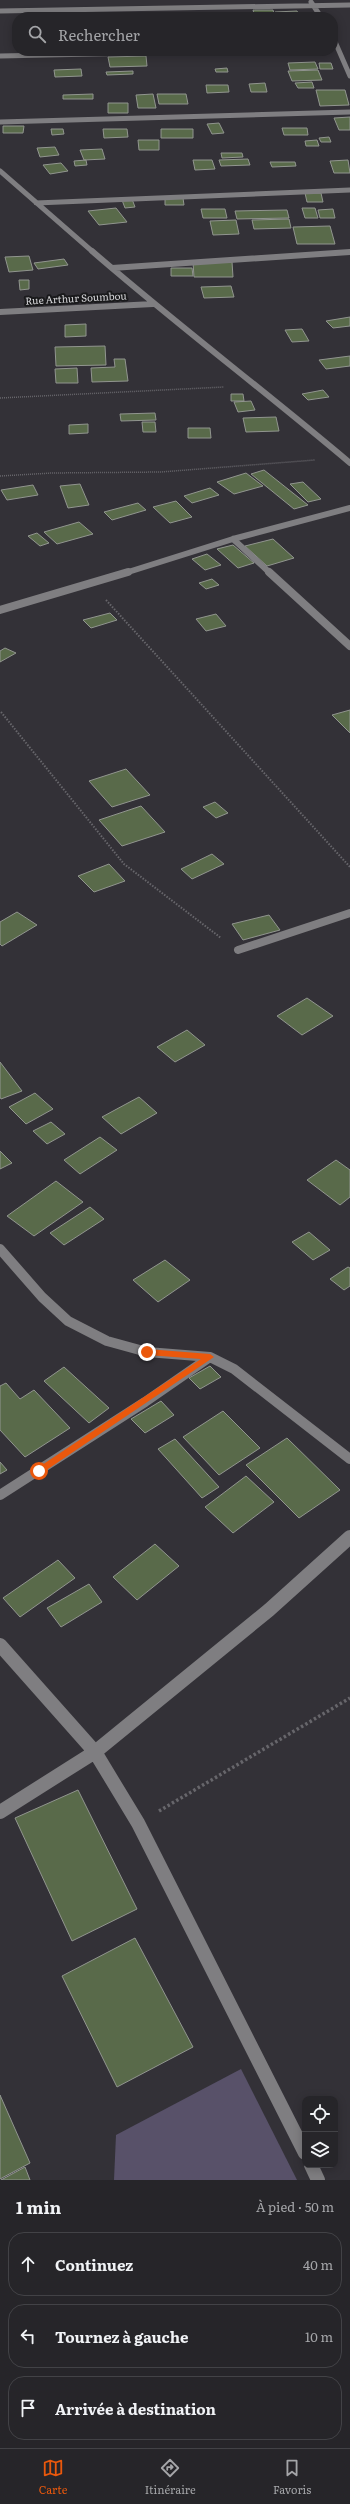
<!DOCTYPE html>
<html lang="fr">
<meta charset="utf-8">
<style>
:root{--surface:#262529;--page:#2e2d31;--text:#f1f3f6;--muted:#a4a5a8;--line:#424246;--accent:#ea580c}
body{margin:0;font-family:Literata,serif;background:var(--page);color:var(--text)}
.controls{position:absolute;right:12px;bottom:12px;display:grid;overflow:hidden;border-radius:8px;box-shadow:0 2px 10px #0003}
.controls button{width:36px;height:36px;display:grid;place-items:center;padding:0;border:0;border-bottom:1px solid var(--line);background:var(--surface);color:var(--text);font:20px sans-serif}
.stop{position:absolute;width:12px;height:12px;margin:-9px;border:3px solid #ea580c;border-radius:50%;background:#fff}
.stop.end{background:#ea580c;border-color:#fff;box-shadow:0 1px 4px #0008}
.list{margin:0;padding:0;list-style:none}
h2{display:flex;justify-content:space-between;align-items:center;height:52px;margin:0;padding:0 16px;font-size:17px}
h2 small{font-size:13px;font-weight:400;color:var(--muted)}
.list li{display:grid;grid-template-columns:26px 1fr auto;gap:12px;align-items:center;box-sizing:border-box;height:64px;margin:0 8px 8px;padding:0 8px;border:1px solid var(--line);border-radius:16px}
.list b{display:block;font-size:15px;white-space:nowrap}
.list em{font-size:13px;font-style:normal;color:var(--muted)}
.icon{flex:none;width:22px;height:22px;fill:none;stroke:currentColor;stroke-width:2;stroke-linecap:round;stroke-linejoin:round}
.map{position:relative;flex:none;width:350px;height:2180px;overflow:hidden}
.search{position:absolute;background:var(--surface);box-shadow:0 2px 10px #0003;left:12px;right:12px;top:12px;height:44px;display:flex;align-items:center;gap:10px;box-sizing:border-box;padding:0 14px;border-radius:16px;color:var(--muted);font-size:15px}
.sheet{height:268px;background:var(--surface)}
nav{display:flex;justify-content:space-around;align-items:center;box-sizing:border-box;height:56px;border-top:1px solid var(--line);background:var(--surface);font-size:11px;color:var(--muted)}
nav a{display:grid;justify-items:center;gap:2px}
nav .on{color:var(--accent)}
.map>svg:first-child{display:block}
.green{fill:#585169}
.building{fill:#596a4a;stroke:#91958f}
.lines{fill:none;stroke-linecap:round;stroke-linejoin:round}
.path-far2{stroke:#67666b;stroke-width:1.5;stroke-dasharray:1 1;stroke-linecap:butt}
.path-far1{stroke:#67666b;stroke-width:2;stroke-dasharray:1.5 1.5;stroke-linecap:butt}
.path{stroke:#67666b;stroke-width:3.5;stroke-dasharray:2.5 2.5;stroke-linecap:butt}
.minor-far4{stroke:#7f7e81;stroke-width:5}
.minor-far3{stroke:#7f7e81;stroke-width:6}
.minor-far2{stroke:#7f7e81;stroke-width:8}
.minor-far1{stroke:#7f7e81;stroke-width:10}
.minor{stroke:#7f7e81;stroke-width:14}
.route{fill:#ea580c}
.labels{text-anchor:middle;stroke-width:4;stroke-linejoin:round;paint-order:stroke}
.far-street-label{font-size:10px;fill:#d7d7da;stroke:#1a1a1c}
</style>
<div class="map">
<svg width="350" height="2180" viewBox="0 0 350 2180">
<rect width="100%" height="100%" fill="#333137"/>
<!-- green -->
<path class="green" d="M241 2069 297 2180H114L116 2135Z"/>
<!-- building -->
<path class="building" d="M253 10H273L275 17H255Z
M297 11 300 17H277L275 12Z
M24 13H38V17H25Z
M72 13H92L93 17H73Z
M146 56 147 66 110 67 108 57Z
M315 62 318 69 290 70 288 63Z
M319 63H331L333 69H320Z
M227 68 228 72H216L215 69Z
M81 69 82 76 55 77 54 70Z
M318 70 322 80 292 81 288 71Z
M133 71V74L107 75 106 72Z
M312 82 314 88H298L295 83Z
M265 83 267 92H251L249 84Z
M206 85H228L229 92 207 93Z
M316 90H345L349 105 320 106Z
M93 94V99H63V95Z
M153 94 156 108H138L136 95Z
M157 94H186L188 104H159Z
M108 103H128V113H108Z
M350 117V130H339L334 118Z
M219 123 224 133 212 134 207 124Z
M3 126H24L23 133H3Z
M282 128H307L308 135H284Z
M51 129H63L64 134 52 135Z
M103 129H127L128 137 104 138Z
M161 129H193V138H161Z
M329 137 331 142H321L319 138Z
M138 140H159V150H139Z
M317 140 319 146H306L305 141Z
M55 147 59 155 40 157 37 148Z
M102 149 105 159 84 160 80 150Z
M221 153H242L243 157 222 158Z
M248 159 250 165 221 166 219 160Z
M86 160 87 165 75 166 74 161Z
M193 160H212L215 169 195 170Z
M348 160 350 173H334L330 161Z
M270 162H295L296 166 272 167Z
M61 163 68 171 50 174 43 165Z
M305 193H321L323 202H307Z
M165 198H183L184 205H165Z
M132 199 135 207 125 208 122 200Z
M116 208 127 222 99 225 88 211Z
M302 208H315L318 218H305Z
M201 209H225L227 218H203Z
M333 209 335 218H320L318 210Z
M287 210 289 218 237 219 235 211Z
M289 219 291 228 254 229 252 220Z
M236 220 239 234 213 235 210 221Z
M330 226 335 244H297L293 227Z
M29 256 33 270 9 272 5 257Z
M64 259 68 265 38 269 34 263Z
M193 262H232L233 277H194Z
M171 268H192L193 276H171Z
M19 280H29V289L20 290Z
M231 286 234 297 204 298 201 287Z
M350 317V326L333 328 326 321Z
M86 324V336L65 337V325Z
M302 329 309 341 292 342 285 330Z
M105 346 106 365 56 366 55 347Z
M350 356V366L326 369 319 360Z
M114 359H125L128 381 92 382 91 368 115 367Z
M77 368 78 383H56L55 369Z
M323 390 329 397 308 400 302 394Z
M231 394H243L244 401H231Z
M251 401 255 410 238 412 234 402Z
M155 413 156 420 121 421 120 414Z
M276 417 279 431 246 432 243 418Z
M142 422H155L156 432H143Z
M88 424V433L69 434V425Z
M188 428H210L211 438H188Z
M264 470 308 505 294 509 251 474Z
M246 473 263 486 234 494 217 482Z
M303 482 321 499 308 502 290 484Z
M80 484 89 505 68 508 60 486Z
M33 485 38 495 7 500 1 490Z
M210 488 219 495 192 503 184 496Z
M176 501 192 517 170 523 153 507Z
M138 503 146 510 112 520 104 512Z
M79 522 93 534 57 544 44 532Z
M37 533 49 543 40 546 28 536Z
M273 539 294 558 267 566 245 546Z
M233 545 254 563 238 568 217 549Z
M207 554 221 565 205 570 192 559Z
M212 579 219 585 206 589 199 583Z
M110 613 117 620 91 628 83 620Z
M216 614 226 626 206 631 196 619Z
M5 648 16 653 0 662V651Z
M350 710V733L332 715Z
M126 769 150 795 112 807 89 781Z
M215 802 228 813 216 818 203 807Z
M141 806 165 832 122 846 99 820Z
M212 854 224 864 192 879 181 869Z
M109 864 125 881 94 892 78 876Z
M17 912 37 925 2 946 0 944V922Z
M269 915 280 930 243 940 232 924Z
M307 998 333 1016 302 1035 277 1016Z
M187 1030 205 1045 175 1062 157 1047Z
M0 1062 22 1091 1 1099 0 1097Z
M35 1093 53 1109 26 1124 9 1107Z
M139 1097 157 1113 121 1134 102 1117Z
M51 1122 65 1134 47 1144 33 1131Z
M100 1137 117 1150 80 1174 64 1160Z
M0 1151 12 1163 0 1169Z
M336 1160 350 1170V1197L340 1205 307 1180Z
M56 1181 83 1202 34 1236 7 1216Z
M90 1207 104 1219 64 1245 50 1233Z
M309 1232 330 1250 313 1260 292 1242Z
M165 1260 190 1280 158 1302 133 1280Z
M348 1267 350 1268V1286L344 1290 330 1279Z
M210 1366 221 1377 200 1389 189 1378Z
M64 1367 109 1408 89 1423 44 1381Z
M6 1383 20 1399 34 1390 70 1428 25 1457 0 1430V1386Z
M161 1401 174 1415 145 1433 131 1419Z
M223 1411 260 1448 219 1475 183 1437Z
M287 1438 340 1490 299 1518 246 1465Z
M175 1439 219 1487 202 1498 158 1449Z
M0 1462 7 1470 0 1474Z
M246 1476 274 1502 233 1533 205 1507Z
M155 1544 179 1566 137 1600 113 1577Z
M58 1560 75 1578 20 1617 3 1598Z
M89 1584 102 1602 61 1627 47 1608Z
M78 1790 137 1909 72 1941 15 1818Z
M135 1938 193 2047 117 2087 62 1976Z
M0 2095 30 2163 0 2179Z
M25 2167 30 2180H1Z"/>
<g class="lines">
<!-- path-far2 -->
<path class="path-far2" d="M0 398 224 387
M0 476 52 473 161 472 315 460"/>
<!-- path-far1 -->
<path class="path-far1" d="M106 600 350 867
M1 712 124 864 221 938"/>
<!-- path -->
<path class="path" d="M159 1811 350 1698"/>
<!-- minor-far4 -->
<path class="minor-far4" d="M311 2 321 17
M0 11 350 5
M333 37 350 76
M0 56 238 51
M0 122 350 112
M0 171 93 252
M36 203 350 190"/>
<!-- minor-far3 -->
<path class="minor-far3" d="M92 251C176 324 265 391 350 463
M112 268 350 252
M0 312 153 304
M233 539 270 573
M125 573 233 539 350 508"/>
<!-- minor-far2 -->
<path class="minor-far2" d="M269 572 350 646
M0 610 128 572
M238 950 350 913"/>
<!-- minor-far1 -->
<path class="minor-far1" d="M0 1249 42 1297 68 1321 107 1341 147 1352 210 1357 234 1369 350 1459
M0 1495 145 1402 210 1357"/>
<!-- minor -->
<path class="minor" d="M0 1645 95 1752 138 1823 305 2153
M0 1812 95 1752 269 1610 350 1537
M311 2165 318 2180"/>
</g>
<!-- route -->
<path class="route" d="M147 1349 210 1354 214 1357 42 1473H36V1469L201 1359 147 1355 143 1352Z"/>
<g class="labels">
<!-- far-street labels -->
<g class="far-street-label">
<text transform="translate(76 298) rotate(-3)" y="4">Rue Arthur Soumbou</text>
</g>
</g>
</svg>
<div class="controls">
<button><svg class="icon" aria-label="locate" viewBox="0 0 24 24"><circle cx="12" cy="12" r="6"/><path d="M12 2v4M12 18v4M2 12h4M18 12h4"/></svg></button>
<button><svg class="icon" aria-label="layers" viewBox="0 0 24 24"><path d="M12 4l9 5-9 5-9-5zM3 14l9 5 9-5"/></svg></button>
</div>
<div class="stop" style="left:39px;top:1471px"></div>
<div class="stop end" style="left:147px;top:1352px"></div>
<div class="search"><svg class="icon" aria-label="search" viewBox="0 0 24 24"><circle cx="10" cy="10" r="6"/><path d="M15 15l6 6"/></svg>Rechercher</div>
</div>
<section class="sheet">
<h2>1 min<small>À pied · 50 m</small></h2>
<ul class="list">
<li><svg class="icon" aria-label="ahead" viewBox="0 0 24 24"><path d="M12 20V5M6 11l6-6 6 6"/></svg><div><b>Continuez</b></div><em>40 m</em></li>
<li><svg class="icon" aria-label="left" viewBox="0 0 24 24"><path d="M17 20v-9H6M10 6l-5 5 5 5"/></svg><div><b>Tournez à gauche</b></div><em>10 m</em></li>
<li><svg class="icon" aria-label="arrive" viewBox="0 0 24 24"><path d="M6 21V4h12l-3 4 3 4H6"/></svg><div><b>Arrivée à destination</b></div></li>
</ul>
</section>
<nav>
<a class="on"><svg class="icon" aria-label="map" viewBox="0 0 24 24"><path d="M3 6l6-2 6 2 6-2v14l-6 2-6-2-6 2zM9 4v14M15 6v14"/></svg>Carte</a>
<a><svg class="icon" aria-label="directions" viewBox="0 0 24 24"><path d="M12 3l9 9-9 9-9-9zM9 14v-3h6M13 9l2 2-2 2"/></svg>Itinéraire</a>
<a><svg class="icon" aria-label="saved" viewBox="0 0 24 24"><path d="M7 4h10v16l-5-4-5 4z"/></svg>Favoris</a>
</nav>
